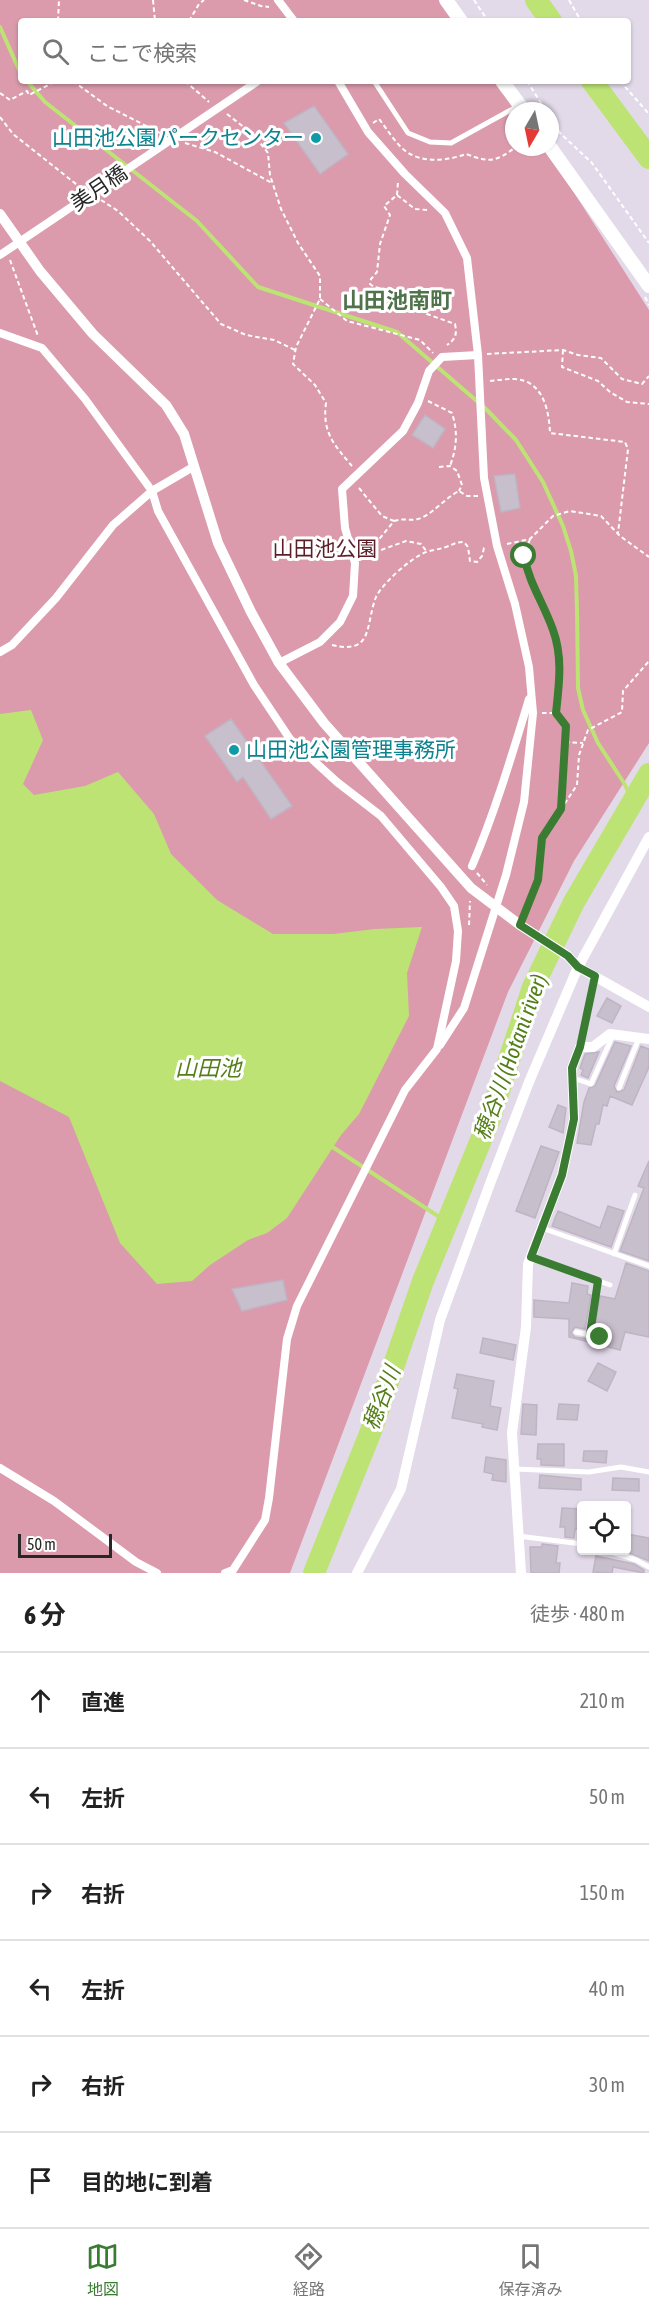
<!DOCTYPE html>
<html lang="ja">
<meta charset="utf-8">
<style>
:root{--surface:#fff;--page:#f6f6f6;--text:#222;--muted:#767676;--line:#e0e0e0;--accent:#3b7c33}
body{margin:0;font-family:"Asap Condensed","Noto Sans JP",sans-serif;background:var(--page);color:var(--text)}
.controls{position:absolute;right:18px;bottom:18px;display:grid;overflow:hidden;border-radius:6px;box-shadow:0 2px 4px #0004}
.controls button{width:54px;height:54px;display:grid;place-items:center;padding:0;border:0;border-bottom:2px solid var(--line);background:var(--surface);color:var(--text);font:30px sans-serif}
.compass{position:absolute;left:505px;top:102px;width:54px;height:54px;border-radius:50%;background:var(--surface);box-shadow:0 2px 4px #0004;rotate:189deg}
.scale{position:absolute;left:18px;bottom:15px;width:94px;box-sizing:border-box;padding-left:6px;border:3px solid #272727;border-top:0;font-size:16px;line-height:21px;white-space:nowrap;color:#272727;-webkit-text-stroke:4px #fff;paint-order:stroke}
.stop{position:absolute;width:18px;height:18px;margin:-14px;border:4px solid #3b7c33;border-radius:50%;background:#fff}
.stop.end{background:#3b7c33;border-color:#fff;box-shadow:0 2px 6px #0008}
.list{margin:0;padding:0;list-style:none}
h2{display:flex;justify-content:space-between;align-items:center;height:78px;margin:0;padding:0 24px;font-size:26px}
h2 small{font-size:20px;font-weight:400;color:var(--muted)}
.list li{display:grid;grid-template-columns:39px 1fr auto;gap:18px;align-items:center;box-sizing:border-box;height:96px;padding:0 24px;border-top:2px solid var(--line)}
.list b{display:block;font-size:22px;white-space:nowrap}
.list em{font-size:20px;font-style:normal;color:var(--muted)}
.icon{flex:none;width:33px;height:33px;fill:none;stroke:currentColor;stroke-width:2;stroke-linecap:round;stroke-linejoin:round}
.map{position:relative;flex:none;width:649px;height:1573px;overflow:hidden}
.search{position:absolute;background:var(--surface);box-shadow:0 2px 4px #0004;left:18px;right:18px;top:18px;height:66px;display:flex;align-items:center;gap:15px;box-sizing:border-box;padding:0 21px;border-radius:6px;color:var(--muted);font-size:22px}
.sheet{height:654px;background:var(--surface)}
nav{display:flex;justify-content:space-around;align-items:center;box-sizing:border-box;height:84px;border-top:2px solid var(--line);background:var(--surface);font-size:16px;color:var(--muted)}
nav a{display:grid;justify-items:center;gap:3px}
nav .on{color:var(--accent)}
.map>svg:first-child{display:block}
.green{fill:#db9bac}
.water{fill:#bde375}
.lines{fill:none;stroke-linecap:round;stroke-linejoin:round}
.stream{stroke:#bde375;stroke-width:4}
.river{stroke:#bde375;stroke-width:22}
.building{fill:#c7bfcb;stroke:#bfb4c4;stroke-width:1.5}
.path{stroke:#fff;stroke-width:2;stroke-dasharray:4.5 3;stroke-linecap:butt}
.service{stroke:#fff;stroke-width:5}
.pedestrian{stroke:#fff;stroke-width:8}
.minor{stroke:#fff;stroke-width:10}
.tertiary{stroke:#fff;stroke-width:14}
.route{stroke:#3b7c33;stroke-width:8}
.culture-dot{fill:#0f9aa8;stroke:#fff;stroke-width:2}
.labels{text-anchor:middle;stroke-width:6;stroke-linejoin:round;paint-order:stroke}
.culture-label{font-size:21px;fill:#0d838f;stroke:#fff;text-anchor:end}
.street-label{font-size:21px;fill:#272727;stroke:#fff}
.park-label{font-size:21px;fill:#5d1f27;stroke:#fff}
.neighbourhood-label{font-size:22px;font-weight:bold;fill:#50734c;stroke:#fff}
.water-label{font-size:22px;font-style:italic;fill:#547e18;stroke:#fff}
</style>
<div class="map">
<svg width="649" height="1573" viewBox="0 0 649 1573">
<rect width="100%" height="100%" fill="#e3dae9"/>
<!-- green -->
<path class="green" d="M0 0H451L465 21H21V81H503L522 111H514V147H545L649 310V743L574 861 508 992 290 1573H0Z"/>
<!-- water -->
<path class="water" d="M31 710 43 740 23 784 34 795 85 786 118 772 154 814 171 854 217 900 273 934H333L375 929 422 927 407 973 409 1016 359 1114 341 1135 287 1218 267 1233 248 1240 210 1265 192 1281 157 1284 120 1243 69 1117 0 1081V714Z"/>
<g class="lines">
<!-- stream -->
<path class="stream" d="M0 27 21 74
M27 81 45 102 197 221 258 287 397 332 486 409 516 440 543 482 563 526 571 551 576 576 577 610 578 688 583 710 598 743 624 783 633 802
M331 1146 447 1222"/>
<!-- river -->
<path class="river" d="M536 0 551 21
M592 81 649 158
M314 1573 371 1431 423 1281 490 1118 533 987 574 902 649 774"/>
</g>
<!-- building -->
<path class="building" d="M314 106 348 154 320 174 284 123Z
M425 415 445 429 433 448 412 435Z
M515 474 520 508 501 512 494 476Z
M231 719 292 806 271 819 243 777 237 782 205 736Z
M607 998 621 1006 612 1023 597 1016Z
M615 1042 631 1046 614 1086 617 1092 624 1090 641 1046 649 1049V1067L632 1105 610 1096 607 1106 603 1105 599 1124H596L591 1145 577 1143 584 1102 589 1088 595 1086Z
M599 1052 588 1078 581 1075 583 1070 580 1068 585 1054Z
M558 1105 566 1108 563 1133 549 1127Z
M541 1146 559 1152 535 1218 516 1211Z
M649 1161V1261L620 1251 644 1188 638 1186Z
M608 1206 624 1211 611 1247 552 1226 558 1211 600 1228Z
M626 1263 649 1271V1337L625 1332 620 1350 569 1337V1319L534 1317V1300L569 1303 572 1283 588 1286 587 1294 591 1295 585 1329 575 1327 571 1333 575 1337 602 1341 605 1337 604 1334 594 1331 600 1296 615 1299Z
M283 1280 287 1300 242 1311 232 1289Z
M483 1338 516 1345 513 1360 480 1353Z
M598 1363 616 1372 607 1391 588 1381Z
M457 1374 494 1381 490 1406 501 1408 497 1430 482 1427 483 1424 452 1418 458 1389 454 1388Z
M523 1404 537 1405 536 1435 521 1434Z
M559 1404 579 1405 577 1420 557 1419Z
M538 1444H564V1466L541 1465V1459H537Z
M584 1451H607L606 1463 583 1461Z
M486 1457 506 1460V1482L492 1480 493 1474 484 1472Z
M540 1475 581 1479V1490L539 1488Z
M613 1478 639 1479V1491L612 1490Z
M562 1508 582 1509V1529H575L574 1538 565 1537V1527H560Z
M627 1534 649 1538V1561L627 1552Z
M542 1544 558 1546 556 1563H560L559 1573H531L530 1547H542Z
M596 1556 634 1564 644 1570V1573L613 1567 612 1573 593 1572Z"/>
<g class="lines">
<!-- path -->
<path class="path" d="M153 0 155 21
M244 0 261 6 269 7
M474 0 488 21
M569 0 581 21
M58 21 59 0
M189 21 199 4 204 0
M63 81 69 83 73 81
M73 81 107 106 160 133
M185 81 209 102
M527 81 546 111
M620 81 649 114
M0 93 10 100 27 91 29 95 56 81
M227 114 254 135 268 153 270 175 281 209 298 243 320 276V299L296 347 293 364 315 385 326 403C322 432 334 445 352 466
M0 117 13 134 81 188
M550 118 560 133 592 163 649 243
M373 123 379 119C387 129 394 141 403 149 420 164 447 161 466 154 491 163 495 162 516 147
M185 143 215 152 272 183
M397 195 398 182
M101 200 118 211 150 241 221 324 246 335 274 340 295 350
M427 210 415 209 397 195 384 206 390 215 380 244 377 272 371 279 370 284 374 287 406 293 427 314 455 324C457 334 456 339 447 345
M10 260 38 336
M645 297 649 305
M320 299 347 321 420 340 433 353
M563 350 562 367 598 381 610 392 627 402 649 404
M487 354 563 350 578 355 601 358 622 379 642 384 649 376
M490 381C498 380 506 379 514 379 543 380 549 410 550 433L625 442 628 449 618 533
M428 401 452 413C458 432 457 447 450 466
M439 467 450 466 457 471 462 485 459 491
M359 488 382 516 394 521 376 543 375 549 381 550 406 541 421 544 427 552
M394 521C402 518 410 521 418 519 432 515 445 498 459 491L467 496H479
M530 539 524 556 527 575 553 631 560 664 557 713 566 726 561 806
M507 544 530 539 553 516 570 511 601 516 620 536 649 557
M332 645C374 655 365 625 376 597 382 584 407 562 420 555 428 550 438 550 446 547 454 544 456 542 464 542L468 547 470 561 477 562 482 556 484 548H487
M542 713H557
M565 742 583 743
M477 873 487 885
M524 914 538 880 542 838 577 785 579 755 588 730 622 712 623 691 649 661
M469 925 470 901"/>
<!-- service -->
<path class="service" d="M374 81 408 133 430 142 451 143 518 106
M580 1047 595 976
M573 1078 591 1084 613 1035
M619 1088 639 1038
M542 1228 649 1266
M614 1254 635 1195
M531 1257 610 1285
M576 1332 600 1337
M589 1334 598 1281
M514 1469 589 1472 621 1467 649 1472
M518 1536 582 1544
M605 1550 636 1560 649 1567"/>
<!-- pedestrian -->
<path class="pedestrian" d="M278 0 294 21
M338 81 368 132 405 174 445 213 467 258 478 355 484 478 497 546 515 604 529 667 533 713 524 802 506 875 464 1008 440 1045
M0 255 258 81
M0 333 42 348 85 399 152 491 158 511 254 685 290 739 337 782 381 816 441 887 454 906 458 931 456 961 437 1049 405 1090 297 1306 287 1339 269 1498 265 1520 233 1570 225 1573
M0 652 12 645 56 598 113 525 152 491 193 467
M279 663 320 642 340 622 353 596 355 563 345 528 342 489 403 431 418 403 429 371 442 357 478 355
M472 866C495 812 512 755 529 699
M0 1468 54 1501 136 1562 157 1573"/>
<!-- minor -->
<path class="minor" d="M0 214 40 271 93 334 166 405 184 434 218 543 251 612 279 663 324 723 471 888 520 925 568 956 578 967 649 1007
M357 1573 401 1489 440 1320 491 1181 529 1082 578 967 649 837
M521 1573 512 1433 526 1327 528 1264 562 1175 574 1119 572 1068 580 1047H593L610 1034 649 1039"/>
<!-- tertiary -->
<path class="tertiary" d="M446 0 461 21
M502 81 524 111
M550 147 649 286"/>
</g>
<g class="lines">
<!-- route -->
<path class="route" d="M524 556C529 583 544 604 553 630 563 657 559 685 556 713L566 726 561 809 542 838 538 880 520 925 568 956 578 967 595 976 580 1047 572 1068 574 1119 562 1175 531 1257 598 1281 590 1334 600 1337"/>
</g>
<!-- markers -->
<g class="culture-dot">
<circle cx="316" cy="138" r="6"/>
<circle cx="234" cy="750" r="6"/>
</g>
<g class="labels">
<!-- culture labels -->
<g class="culture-label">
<text x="304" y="145">山田池公園パークセンター</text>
<text x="246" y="757" text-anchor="start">山田池公園管理事務所</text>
</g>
<!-- street labels -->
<g class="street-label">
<text transform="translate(99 188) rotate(-34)" y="7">美月橋</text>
</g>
<!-- park labels -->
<g class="park-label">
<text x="325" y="556">山田池公園</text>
</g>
<!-- neighbourhood labels -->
<g class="neighbourhood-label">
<text x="397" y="308">山田池南町</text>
</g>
<!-- water labels -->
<g class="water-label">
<text transform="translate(510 1057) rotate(-70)" y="8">穂谷川 (Hotani river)</text>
<text x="208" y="1076">山田池</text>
<text transform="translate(381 1398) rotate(-69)" y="8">穂谷川</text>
</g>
</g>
</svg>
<div class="controls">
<button><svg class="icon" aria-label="locate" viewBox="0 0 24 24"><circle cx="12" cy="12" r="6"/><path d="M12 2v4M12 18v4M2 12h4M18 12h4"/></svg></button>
</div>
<svg class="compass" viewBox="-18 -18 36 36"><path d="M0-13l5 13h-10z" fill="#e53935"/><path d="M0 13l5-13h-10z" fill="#767676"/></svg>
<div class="scale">50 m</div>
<div class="stop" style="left:524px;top:556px"></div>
<div class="stop end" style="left:600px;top:1337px"></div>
<div class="search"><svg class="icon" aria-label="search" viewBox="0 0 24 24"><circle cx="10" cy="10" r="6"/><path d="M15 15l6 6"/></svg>ここで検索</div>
</div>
<section class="sheet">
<h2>6 分<small>徒歩 · 480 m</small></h2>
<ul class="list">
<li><svg class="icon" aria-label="ahead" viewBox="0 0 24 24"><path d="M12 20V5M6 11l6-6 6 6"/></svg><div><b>直進</b></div><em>210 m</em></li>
<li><svg class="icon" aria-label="left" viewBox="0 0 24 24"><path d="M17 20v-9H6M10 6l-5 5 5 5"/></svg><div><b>左折</b></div><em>50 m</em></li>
<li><svg class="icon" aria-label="right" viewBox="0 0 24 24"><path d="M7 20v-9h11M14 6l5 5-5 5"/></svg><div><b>右折</b></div><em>150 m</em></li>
<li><svg class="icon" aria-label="left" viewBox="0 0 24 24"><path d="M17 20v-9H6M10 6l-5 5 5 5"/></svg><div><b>左折</b></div><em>40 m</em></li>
<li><svg class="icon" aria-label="right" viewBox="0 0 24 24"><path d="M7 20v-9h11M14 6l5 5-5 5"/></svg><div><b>右折</b></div><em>30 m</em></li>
<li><svg class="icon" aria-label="arrive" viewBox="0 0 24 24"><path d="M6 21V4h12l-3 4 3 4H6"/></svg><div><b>目的地に到着</b></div></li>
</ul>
</section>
<nav>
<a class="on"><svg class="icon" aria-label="map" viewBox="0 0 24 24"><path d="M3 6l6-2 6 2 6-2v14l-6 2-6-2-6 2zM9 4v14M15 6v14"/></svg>地図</a>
<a><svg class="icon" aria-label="directions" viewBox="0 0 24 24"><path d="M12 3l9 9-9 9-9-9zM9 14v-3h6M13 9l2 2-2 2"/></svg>経路</a>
<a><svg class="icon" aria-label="saved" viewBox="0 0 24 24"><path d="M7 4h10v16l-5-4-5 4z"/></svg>保存済み</a>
</nav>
